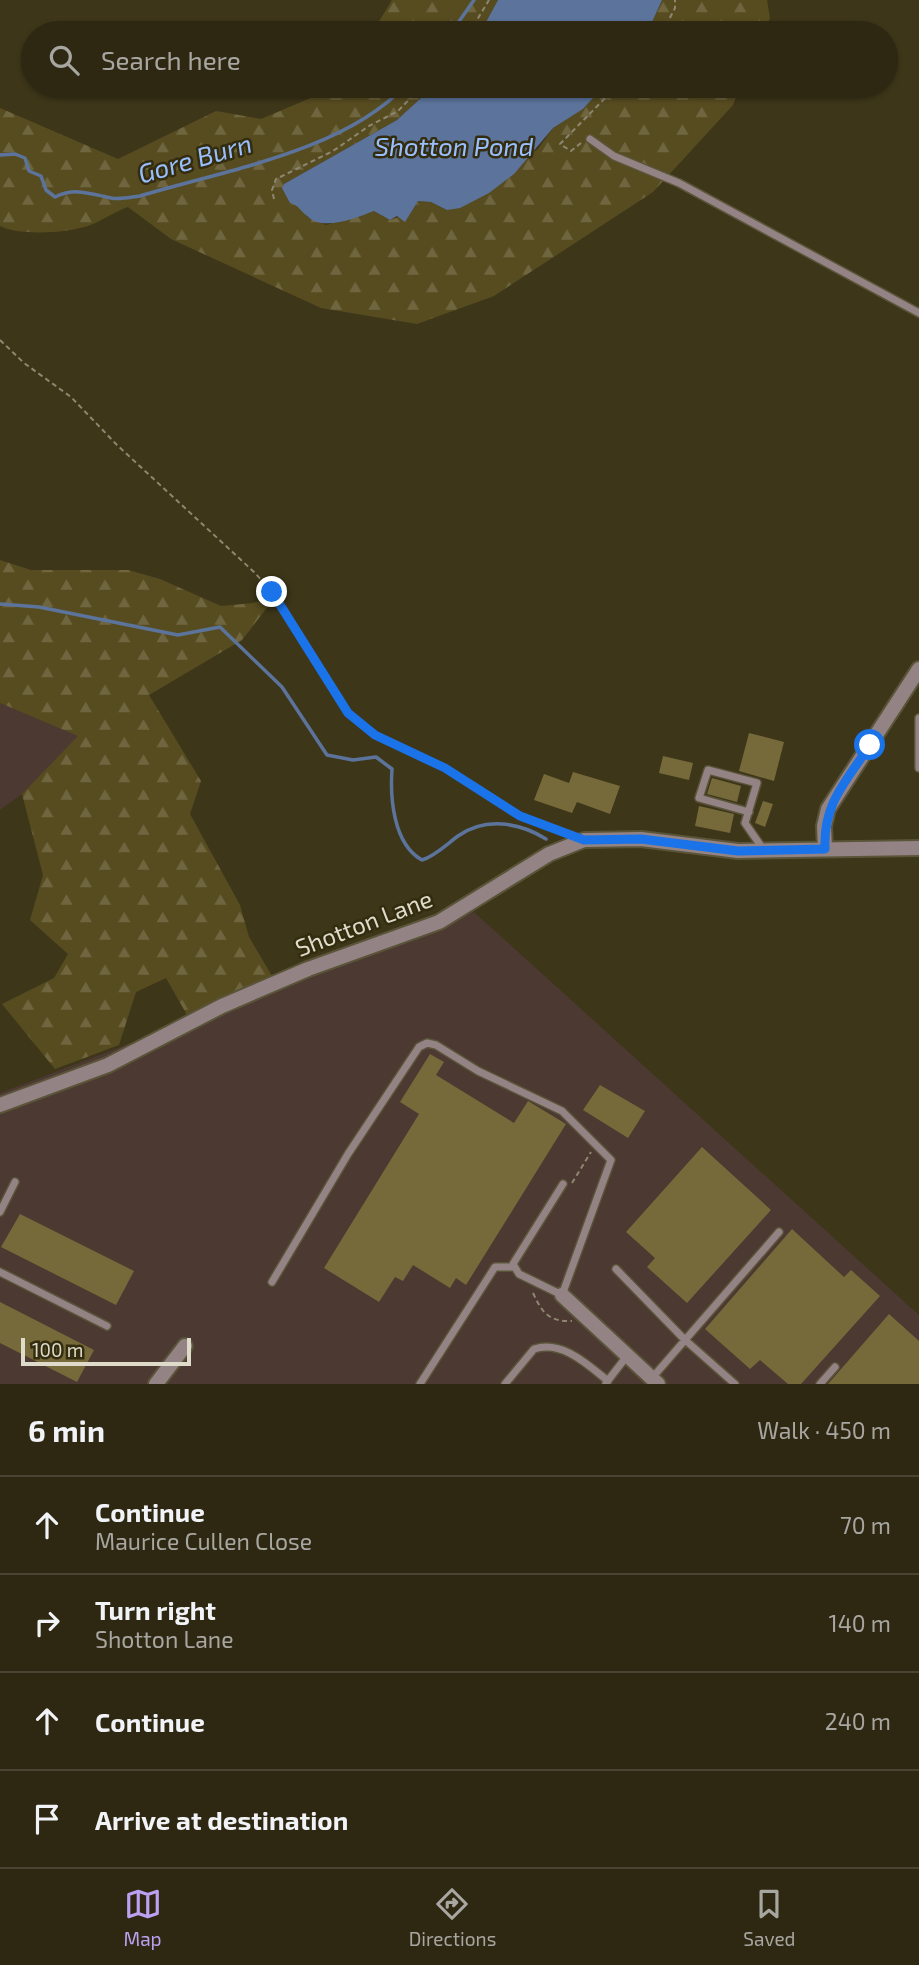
<!DOCTYPE html>
<meta charset="utf-8">
<style>
:root{--surface:#2e2813;--page:#3a3421;--text:#f1f3f6;--muted:#a7a6a0;--line:#494433;--accent:#bca0f2}
body{margin:0;font-family:"Exo 2",sans-serif;background:var(--page);color:var(--text)}
.scale{position:absolute;left:21px;bottom:18px;width:170px;box-sizing:border-box;padding-left:7px;border:4px solid #dfdbcb;border-top:0;font-size:19px;line-height:24px;white-space:nowrap;color:#dfdbcb;-webkit-text-stroke:5px #332c0f;paint-order:stroke}
.stop{position:absolute;width:21px;height:21px;margin:-16px;border:5px solid #1a73e8;border-radius:50%;background:#fff}
.stop.end{background:#1a73e8;border-color:#fff;box-shadow:0 2px 7px #0008}
.list{margin:0;padding:0;list-style:none}
h2{display:flex;justify-content:space-between;align-items:center;height:91px;margin:0;padding:0 28px;font-size:30px}
h2 small{font-size:23px;font-weight:400;color:var(--muted)}
.list li{display:grid;grid-template-columns:46px 1fr auto;gap:21px;align-items:center;box-sizing:border-box;height:98px;padding:0 28px;border-top:2px solid var(--line)}
.list b{display:block;font-size:26px;white-space:nowrap}
.list p{margin:0;font-size:23px;white-space:nowrap;color:var(--muted)}
.list em{font-size:23px;font-style:normal;color:var(--muted)}
.icon{flex:none;width:38px;height:38px;fill:none;stroke:currentColor;stroke-width:2;stroke-linecap:round;stroke-linejoin:round}
.map{position:relative;flex:none;width:919px;height:1384px;overflow:hidden}
.search{position:absolute;background:var(--surface);box-shadow:0 2px 5px #0004;left:21px;right:21px;top:21px;height:77px;display:flex;align-items:center;gap:18px;box-sizing:border-box;padding:0 24px;border-radius:38px;color:var(--muted);font-size:26px}
.sheet{height:483px;background:var(--surface)}
nav{display:flex;justify-content:space-around;align-items:center;box-sizing:border-box;height:98px;border-top:2px solid var(--line);background:var(--surface);font-size:19px;color:var(--muted)}
nav a{display:grid;justify-items:center;gap:4px}
nav .on{color:var(--accent)}
.map>svg:first-child{display:block}
.industrial{fill:#4c3931}
.forest{fill:url(#forest-firs)}
.water{fill:#5c749c}
.lines{fill:none;stroke-linecap:round;stroke-linejoin:round}
.stream{stroke:#5c749c;stroke-width:3.5}
.building{fill:#766a3a}
.service-casing{stroke:#5a5439;stroke-width:10}
.minor-casing{stroke:#5a5439;stroke-width:18}
.path{stroke:#8d8771;stroke-width:2;stroke-dasharray:5 3.5;stroke-linecap:butt}
.service{stroke:#948384;stroke-width:7}
.minor{stroke:#948384;stroke-width:14}
.route{stroke:#1a73e8;stroke-width:9}
.labels{text-anchor:middle;stroke-width:5;stroke-linejoin:round;paint-order:stroke}
.street-label{font-size:24px;fill:#dfdbcb;stroke:#332c0f}
.water-label{font-size:26px;font-style:italic;fill:#99bffe;stroke:#332c0f}
</style>
<div class="map">
<svg width="919" height="1384" viewBox="0 0 919 1384">
<defs>
<pattern id="forest-firs" width="22" height="20" patternUnits="userSpaceOnUse" patternTransform="scale(1.75)"><rect width="22" height="20" fill="#574c20"/><path d="M5 1l3.5 6h-7zM16 11l3.5 6h-7z" fill="#6f653f"/></pattern>
</defs>
<rect width="100%" height="100%" fill="#3d3619"/>
<!-- industrial -->
<path class="industrial" d="M0 703 79 736 22 794 0 810Z
M474 912 919 1315V1384H0V1093Z"/>
<!-- forest -->
<path class="forest" d="M392 0H498L480 33H372Z
M662 0H767L770 18 763 33H647Z
M339 86H434L397 120 284 184 307 217 326 225 374 211 390 220 410 213 418 201 431 202 447 210 538 149 553 128 583 109 604 86H740L733 105 653 192 494 296 417 324 321 308 171 239 128 207C113 212 102 221 88 226 66 233 20 236 0 226V108L118 159 216 111 261 119Z
M0 560 31 570H128L160 579 221 606 253 603 276 596 242 640 149 695 201 781 190 814 240 905 249 937 272 976 187 1015 166 978 136 992 119 1045 55 1069 2 1004 54 978 68 954 30 920 43 875 22 794 78 736 0 703Z"/>
<!-- water -->
<path class="water" d="M498 0H662L647 33H480Z
M434 86H604L583 109 553 128 514 174 489 193 460 208 447 210 431 202 418 201 405 222 397 216 390 220 374 211C355 218 323 232 307 216 299 210 300 206 290 203L282 188 284 184 397 120Z"/>
<g class="lines">
<!-- stream -->
<path class="stream" d="M451 33 474 0
M0 155 15 154 25 158 29 171 41 176 46 190 55 197C76 187 90 194 111 198 120 200 131 197 140 196 225 170 342 152 405 86
M0 604 39 607 178 635 220 627 282 687 327 755 353 760 376 757 392 769C390 797 393 844 422 860 435 856 447 844 458 836 485 817 519 822 546 839"/>
</g>
<!-- building -->
<path class="building" d="M749 733 784 742 774 781 739 771Z
M663 756 693 763 689 780 659 773Z
M573 772 620 786 610 814 577 802 572 813 534 800 544 774 569 783Z
M712 778 741 786 737 802 707 794Z
M763 801 773 804 765 827 755 823Z
M699 806 734 814 730 833 695 826Z
M430 1054 444 1062 436 1075 514 1123 528 1101 566 1124 466 1285 456 1278 450 1288 413 1265 403 1281 395 1277 379 1302 324 1268 419 1114 400 1102Z
M600 1085 645 1111 628 1138 583 1110Z
M702 1147 771 1210 687 1303 647 1267 655 1258 626 1232Z
M20 1214 134 1271 116 1305 1 1247Z
M792 1229 844 1277 851 1270 880 1296 801 1384H788L760 1360 750 1369 705 1329Z
M0 1302 94 1350 77 1382 0 1343Z
M889 1314 919 1341V1384H828Z"/>
<g class="lines">
<!-- service casing -->
<g class="service-casing">
<path id="service" d="M590 139 614 156 679 183 919 313
M919 718V768
M749 812 699 798 708 770 757 783 745 823 763 849
M0 1212 15 1182
M616 1269 684 1339 735 1384
M0 1272 107 1326
M272 1282 348 1154 419 1047 427 1043 436 1045 478 1071 562 1111 611 1160 562 1295 519 1274 513 1264 563 1184
M652 1378 779 1232
M606 1383 627 1356
M420 1384 495 1267H513
M505 1384 534 1349C562 1340 587 1364 608 1381
M820 1384 835 1367"/>
</g>
<!-- minor casing -->
<g class="minor-casing">
<path id="minor" d="M825 849 824 826 828 809 919 669
M0 1105 108 1065 222 1006 308 969 439 922 549 854 584 840 641 839 738 851 919 848
M562 1295 658 1384
M156 1384 185 1346"/>
</g>
<!-- path -->
<path class="path" d="M469 33 489 0
M662 33 675 8V0
M581 143 571 151 560 144 617 86
M274 199 272 190 276 179 333 151 369 126 398 111 422 86
M0 340 24 363 71 397 117 445 254 572 276 596 348 713 375 735 445 768 520 816 567 833
M572 1183 591 1152
M533 1293C542 1312 548 1322 572 1321"/>
<!-- service -->
<use href="#service" class="service"/>
<!-- minor -->
<use href="#minor" class="minor"/>
</g>
<g class="lines">
<!-- route -->
<path class="route" d="M272 592 348 713 375 735 445 768 520 816 584 840 641 839 738 851 825 849C823 803 846 782 870 745"/>
</g>
<g class="labels">
<!-- street labels -->
<g class="street-label">
<text transform="translate(364 924) rotate(-21)" y="8">Shotton Lane</text>
</g>
<!-- water labels -->
<g class="water-label">
<text x="454" y="156">Shotton Pond</text>
<text transform="translate(195 159) rotate(-16)" y="9">Gore Burn</text>
</g>
</g>
</svg>
<div class="scale">100 m</div>
<div class="stop" style="left:870px;top:745px"></div>
<div class="stop end" style="left:272px;top:592px"></div>
<div class="search"><svg class="icon" aria-label="search" viewBox="0 0 24 24"><circle cx="10" cy="10" r="6"/><path d="M15 15l6 6"/></svg>Search here</div>
</div>
<section class="sheet">
<h2>6 min<small>Walk · 450 m</small></h2>
<ul class="list">
<li><svg class="icon" aria-label="ahead" viewBox="0 0 24 24"><path d="M12 20V5M6 11l6-6 6 6"/></svg><div><b>Continue</b><p>Maurice Cullen Close</p></div><em>70 m</em></li>
<li><svg class="icon" aria-label="right" viewBox="0 0 24 24"><path d="M7 20v-9h11M14 6l5 5-5 5"/></svg><div><b>Turn right</b><p>Shotton Lane</p></div><em>140 m</em></li>
<li><svg class="icon" aria-label="ahead" viewBox="0 0 24 24"><path d="M12 20V5M6 11l6-6 6 6"/></svg><div><b>Continue</b></div><em>240 m</em></li>
<li><svg class="icon" aria-label="arrive" viewBox="0 0 24 24"><path d="M6 21V4h12l-3 4 3 4H6"/></svg><div><b>Arrive at destination</b></div></li>
</ul>
</section>
<nav>
<a class="on"><svg class="icon" aria-label="map" viewBox="0 0 24 24"><path d="M3 6l6-2 6 2 6-2v14l-6 2-6-2-6 2zM9 4v14M15 6v14"/></svg>Map</a>
<a><svg class="icon" aria-label="directions" viewBox="0 0 24 24"><path d="M12 3l9 9-9 9-9-9zM9 14v-3h6M13 9l2 2-2 2"/></svg>Directions</a>
<a><svg class="icon" aria-label="saved" viewBox="0 0 24 24"><path d="M7 4h10v16l-5-4-5 4z"/></svg>Saved</a>
</nav>
